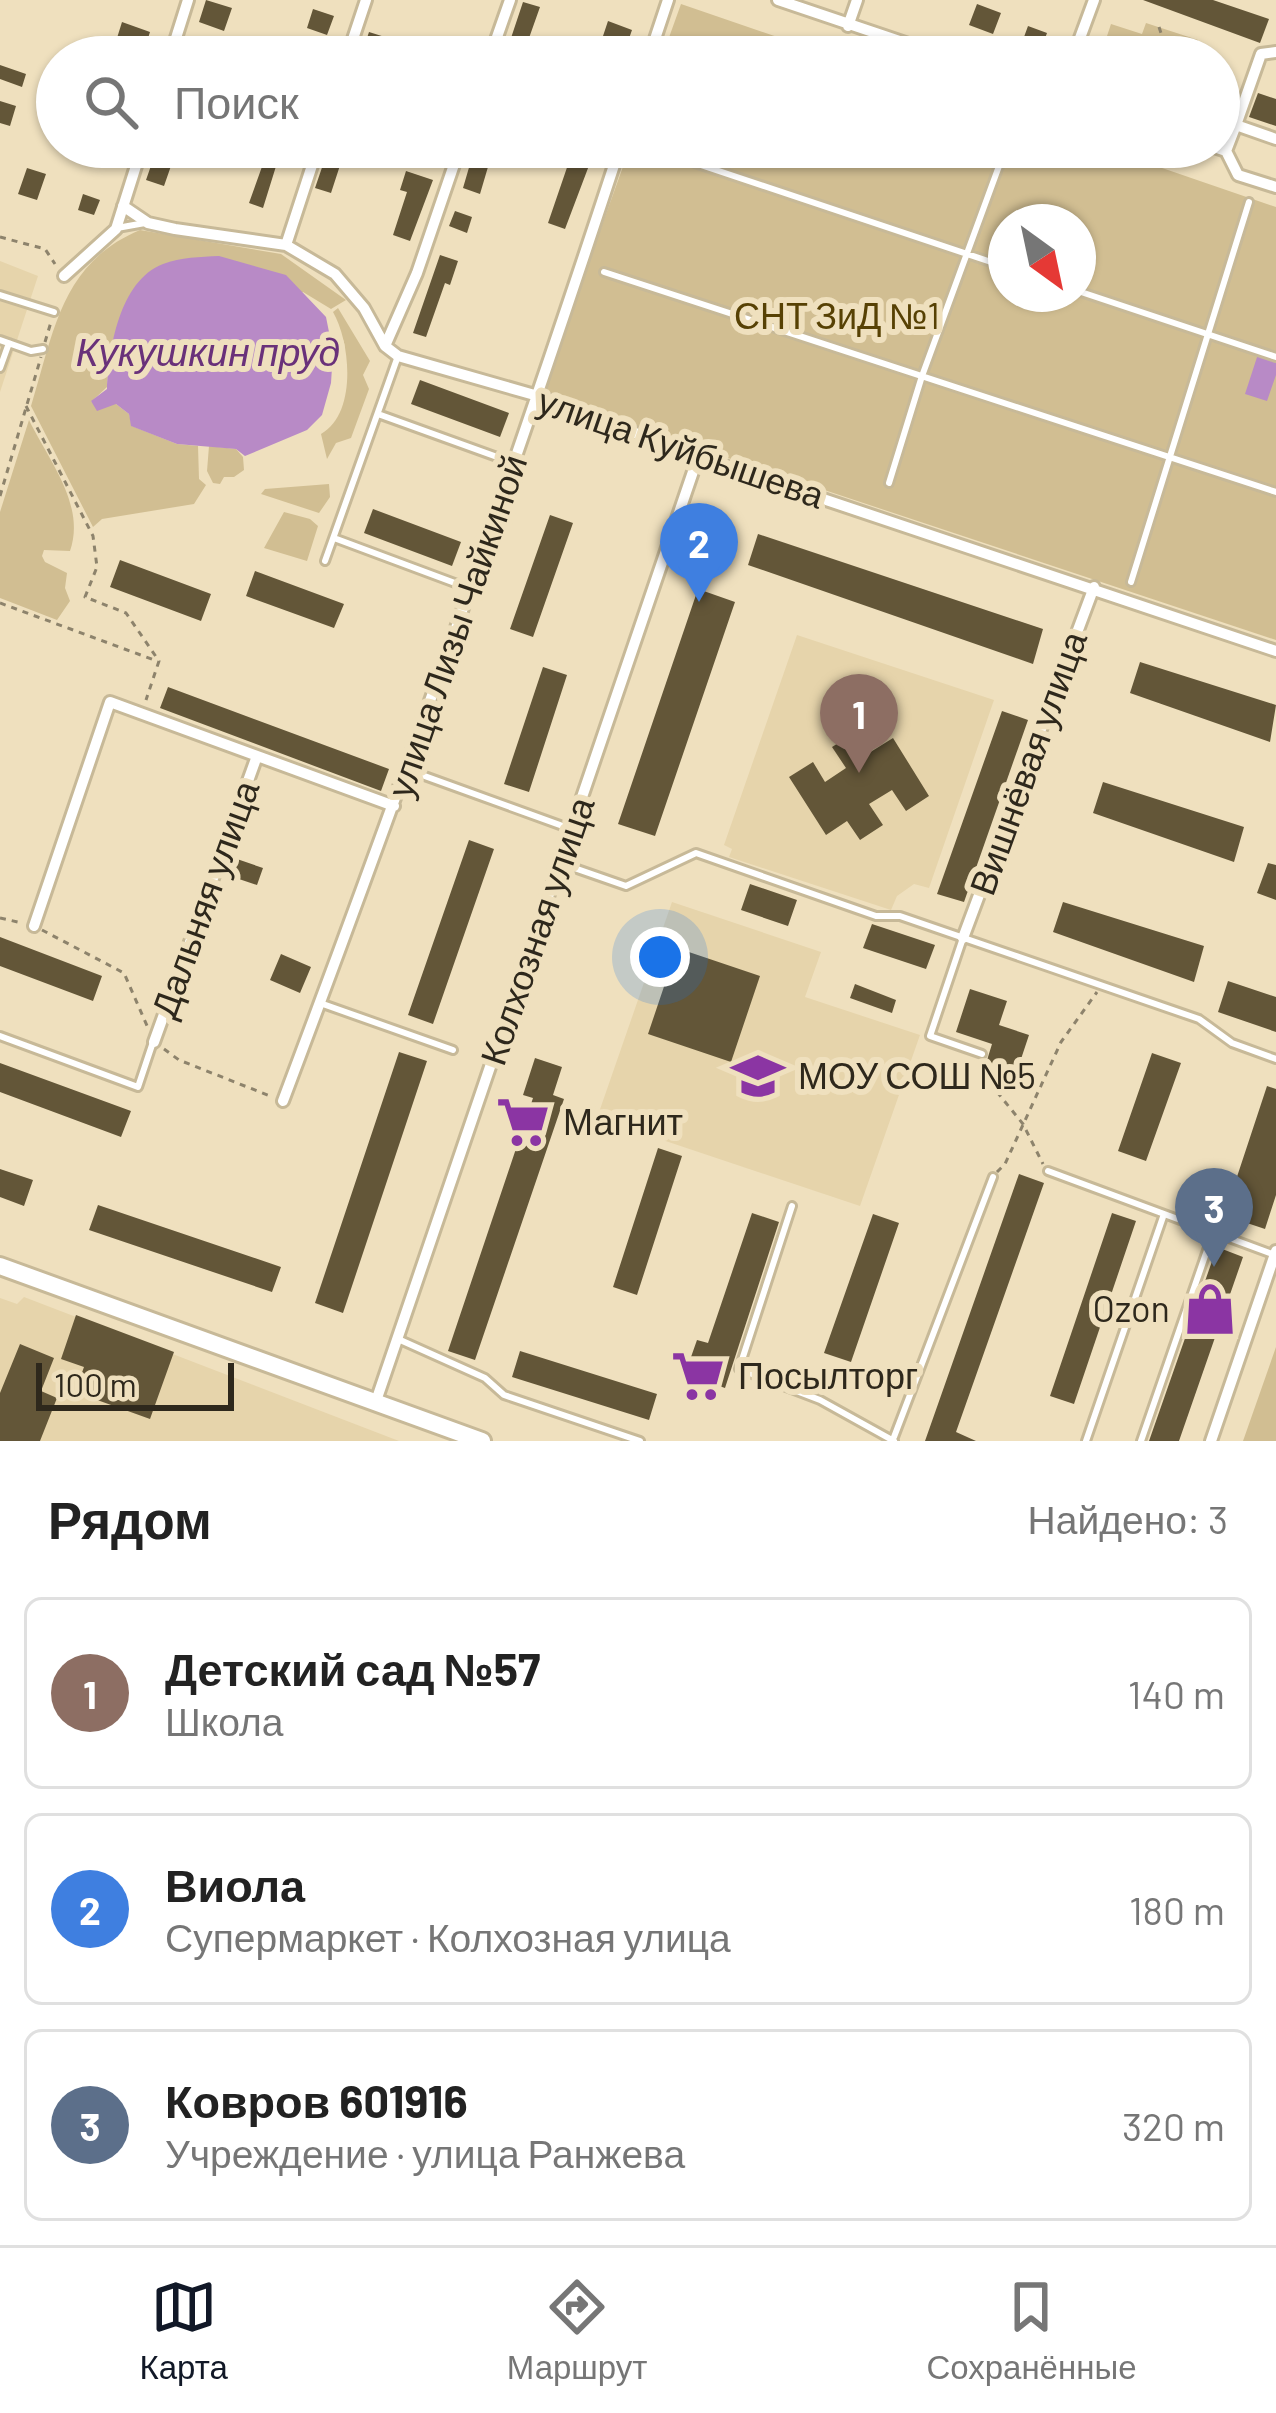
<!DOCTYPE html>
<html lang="ru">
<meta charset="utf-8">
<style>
:root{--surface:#fff;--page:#f2f2f2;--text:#222;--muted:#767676;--line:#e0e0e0;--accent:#111827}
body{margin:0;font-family:Barlow,sans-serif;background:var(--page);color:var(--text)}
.compass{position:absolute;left:988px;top:204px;width:108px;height:108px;border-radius:50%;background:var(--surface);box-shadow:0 3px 9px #0004;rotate:147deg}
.scale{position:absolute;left:36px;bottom:30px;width:198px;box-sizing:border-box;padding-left:12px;border:6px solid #2e281c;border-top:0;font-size:33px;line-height:42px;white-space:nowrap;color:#2e281c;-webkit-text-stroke:9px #efe0be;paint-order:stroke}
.you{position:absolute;left:660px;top:957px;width:42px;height:42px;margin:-30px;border:9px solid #fff;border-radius:50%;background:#1a73e8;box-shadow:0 0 0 18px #1a73e833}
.badge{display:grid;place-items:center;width:78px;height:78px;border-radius:50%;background:var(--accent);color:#fff;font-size:39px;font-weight:700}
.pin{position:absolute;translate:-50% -99px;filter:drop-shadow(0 3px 6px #0008)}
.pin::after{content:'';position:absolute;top:63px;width:42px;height:36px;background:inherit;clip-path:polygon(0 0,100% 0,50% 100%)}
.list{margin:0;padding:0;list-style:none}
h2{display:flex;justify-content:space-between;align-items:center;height:156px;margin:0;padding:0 48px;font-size:51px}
h2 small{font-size:39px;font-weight:400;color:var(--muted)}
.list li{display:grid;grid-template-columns:78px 1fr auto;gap:36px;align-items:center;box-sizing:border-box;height:192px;margin:0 24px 24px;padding:0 24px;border:3px solid var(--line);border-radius:18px}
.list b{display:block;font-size:45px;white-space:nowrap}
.list p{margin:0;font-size:39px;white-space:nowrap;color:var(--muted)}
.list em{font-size:39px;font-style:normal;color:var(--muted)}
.icon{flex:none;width:66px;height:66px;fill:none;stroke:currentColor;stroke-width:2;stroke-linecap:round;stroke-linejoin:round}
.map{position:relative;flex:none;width:1276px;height:1441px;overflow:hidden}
.search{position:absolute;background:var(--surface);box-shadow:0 3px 9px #0004;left:36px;right:36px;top:36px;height:132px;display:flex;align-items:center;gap:30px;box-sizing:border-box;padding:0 42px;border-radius:66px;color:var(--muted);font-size:45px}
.sheet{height:804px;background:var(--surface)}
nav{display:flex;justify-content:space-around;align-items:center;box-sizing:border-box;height:168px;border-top:3px solid var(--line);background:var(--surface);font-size:33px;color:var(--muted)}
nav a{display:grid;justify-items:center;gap:6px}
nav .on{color:var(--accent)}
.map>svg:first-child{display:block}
.built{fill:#e6d4ab}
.green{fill:#d1be92;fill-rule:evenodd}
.water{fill:#b88ac6}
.building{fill:#635638}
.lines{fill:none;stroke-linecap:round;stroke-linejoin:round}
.lane-casing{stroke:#c7b998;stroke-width:12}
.street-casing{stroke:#c7b998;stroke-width:16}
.primary-casing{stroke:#c7b998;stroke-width:22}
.path{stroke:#8d836c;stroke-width:3;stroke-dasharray:6 6;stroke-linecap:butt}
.lane{stroke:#fff;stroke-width:6}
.street{stroke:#fff;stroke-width:10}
.primary{stroke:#fff;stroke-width:16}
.labels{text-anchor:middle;stroke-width:12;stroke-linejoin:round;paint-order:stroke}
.park-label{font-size:36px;fill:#574104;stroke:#efe0be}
.street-label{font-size:36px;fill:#2e281c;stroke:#efe0be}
.poi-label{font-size:36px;fill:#2e281c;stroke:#efe0be;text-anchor:start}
.water-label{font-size:39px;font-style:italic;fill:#69317a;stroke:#efe0be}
</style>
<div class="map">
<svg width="1276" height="1441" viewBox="0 0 1276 1441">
<rect width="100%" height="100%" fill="#efe0be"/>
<!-- built -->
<path class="built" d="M0 261 38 276 0 392Z
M797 635 994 700 929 888 914 884 897 896 891 910 729 857 732 849 724 845Z
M672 902 821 952 805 997 920 1035 860 1206 597 1118Z
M24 1297 399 1441H0V1298L17 1304Z"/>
<!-- green -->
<path class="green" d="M681 4 836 57H662Z
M1146 23 1198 40 1194 53 1205 57H1100L1111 24 1142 34Z
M630 147H1101L1276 207V640L541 396ZM1006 222H1078V294H1006Z
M140 230 281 254 346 300 331 309 303 292 109 357 107 387 91 402 116 404 129 414 132 426 177 444 198 446 199 479 206 485 194 504 102 519 93 527 31 406C54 332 61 263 140 230Z
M338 308 370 361 363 375 369 389 351 438 336 443 327 459 321 434C357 414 351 343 333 312Z
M29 420C49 461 86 505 70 551L44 550 42 556 45 562 67 573 65 588 70 601 57 620 0 598V512Z
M209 446 236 449 243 457 244 470 234 477H224L220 484 213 483 207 471Z
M329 484 330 497 319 513 261 494 265 489Z
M284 512 310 519 318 526 307 561 264 548Z
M1276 1347V1441H1243Z"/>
<!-- water -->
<path class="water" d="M219 256 286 275 326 317 333 352 331 383 322 415 307 430 245 456 236 449 177 444 131 426 129 414 116 404 97 411 91 401 107 389C109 349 119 281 163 264 181 257 200 257 219 256Z
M1259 351 1276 357V375L1267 401 1245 394Z"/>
<!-- building -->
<path class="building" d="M206 0 232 8 224 31 199 22Z
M1143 0H1213L1269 19 1260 43Z
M523 2 540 7 523 55 507 50Z
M977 4 1001 13 993 34 969 25Z
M313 9 334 16 327 35 307 28Z
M608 21 632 30 624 53 600 45Z
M122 22 150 32 142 57H129L133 44 117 38Z
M1028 26 1047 33 1039 55 1020 48Z
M369 32 388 38 382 57 362 53Z
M192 44 225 55V57H188Z
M0 65 26 74 22 87 0 79Z
M1258 93 1276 99V126L1249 117Z
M0 101 16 106 10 126 0 123Z
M269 147H282L263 208 249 203Z
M329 147H346L331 193 315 188Z
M475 147 493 150 480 194 463 188Z
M574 147H596L565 229 548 223Z
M154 157 172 163 164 186 146 180Z
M27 168 46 174 37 200 18 194Z
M406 171 433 180 410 241 393 235 407 192 400 190Z
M83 194 100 200 94 215 78 210Z
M455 211 472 217 467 233 449 226Z
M440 255 458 261 450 285 445 283 426 337 413 333Z
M420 380 509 413 500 437 411 404Z
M373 509 461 542 452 566 364 533Z
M550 515 573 523 533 637 510 629Z
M758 534 1043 629 1033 664 748 565Z
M120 560 211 594 201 621 110 587Z
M255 571 344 604 334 628 246 596Z
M698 589 735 602 655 836 618 824Z
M1140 662 1276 705 1270 742 1130 693Z
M543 667 567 675 529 792 504 784Z
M168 687 389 769 381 791 160 708Z
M1002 711 1028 720 964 902 937 894Z
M856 732 869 753 893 738 929 796 906 811 892 790 869 804 883 825 860 840 847 821 826 835 789 777 813 762 825 782 846 768 832 747Z
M1103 782 1244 827 1234 862 1093 813Z
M469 840 494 849 433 1024 408 1015Z
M237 859 263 868 257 885 230 876Z
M1268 863 1276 865V900L1257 893Z
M750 884 797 900 788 926 741 910Z
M1063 902 1204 946 1194 982 1053 932Z
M872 924 935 945 926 969 863 948Z
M0 937 102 976 93 1001 0 966Z
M677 948 760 976 731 1062 648 1034Z
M281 954 311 967 300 993 270 980Z
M1228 981 1276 997V1032L1218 1012Z
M855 984 896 1000 892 1013 850 998Z
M970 989 1007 1001 999 1025 1029 1035 1014 1080 984 1070 992 1044 956 1032Z
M399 1052 427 1061 343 1313 315 1303Z
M1152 1053 1181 1063 1146 1161 1118 1151Z
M535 1058 562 1067 553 1095 564 1099 475 1360 448 1351 533 1098 523 1095Z
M0 1063 131 1111 121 1137 0 1092Z
M1267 1086 1276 1089V1195L1265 1229 1232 1218 1234 1212 1226 1210Z
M658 1148 682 1156 637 1295 613 1287Z
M0 1169 33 1180 24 1206 0 1197Z
M1019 1174 1044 1183 956 1432 976 1441H925Z
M98 1205 281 1267 272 1292 89 1230Z
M752 1213 779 1222 725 1388 685 1374 697 1340 708 1343Z
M1112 1213 1136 1221 1074 1404 1050 1396Z
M873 1214 899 1223 851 1362 824 1353Z
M1217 1247 1243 1257 1179 1441H1149Z
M76 1315 174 1352 150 1419 75 1392 84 1367 61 1359Z
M20 1344 54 1358 41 1391 57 1398 40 1441H0V1393Z
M520 1351 657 1394 649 1420 512 1377Z"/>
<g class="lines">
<!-- lane casing -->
<g class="lane-casing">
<path id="lane" d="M647 147 1006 267
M117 228 145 223
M604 272 1276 492
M1078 291 1276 357
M0 295 54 312
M0 340 31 351 43 349
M0 368 9 343
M378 414 511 462
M889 483 922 376 1006 147
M334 538 471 589
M325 561 398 356
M1131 582 1249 202
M408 770 571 829
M560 863 626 886 696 853 876 916H900L1199 1019 1232 1043 1276 1059
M963 938 930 1036 982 1054
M320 1003 453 1050
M0 1036 138 1087 153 1042
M1048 1171 1275 1255
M792 1206 739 1369 820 1400 894 1441
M398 1339 485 1378 504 1395 640 1441
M894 1437 993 1177
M1086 1441 1164 1214
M1141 1441 1213 1233"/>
</g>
<!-- street casing -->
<g class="street-casing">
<path id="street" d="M778 0 947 57
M848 26 857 0
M170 57 188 0
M347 57 366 0
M490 57 510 0
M649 57 668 0
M1073 57 1094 0
M1236 125 1261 54 1276 52
M1214 147 1226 151 1238 175 1276 187
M1226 151 1236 125 1276 139
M123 206 148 223 175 229 286 245 335 274 364 308 385 346 398 356 538 396 698 457 1276 651
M286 245 318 147
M64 276 116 229 142 147
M385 346 417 273 460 147
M34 926 110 702 394 806
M963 938 1094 587
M154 1042 257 756
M283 1101C402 785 515 468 620 147
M375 1404 698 457
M1211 1441 1276 1251"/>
</g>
<!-- primary casing -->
<g class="primary-casing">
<path id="primary" d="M0 1266 482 1441"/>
</g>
<!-- path -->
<path class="path" d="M1159 27 1169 57
M1219 94 1231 98
M0 237 45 249 55 264
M45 342 51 322
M26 406 93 536 97 567 85 597 126 613 159 661 146 700
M0 496 41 357
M0 603 157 661
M0 918 22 923
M42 930 124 973 148 1028
M164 1049 179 1060 270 1096
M981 1062 980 1071 1023 1124 1043 1164
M997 1172 1005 1164 1061 1042 1097 992"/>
<!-- lane -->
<use href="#lane" class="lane"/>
<!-- street -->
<use href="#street" class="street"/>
<!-- primary -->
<use href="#primary" class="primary"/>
</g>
<!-- icons -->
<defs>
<g id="school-bare" transform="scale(4.14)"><path d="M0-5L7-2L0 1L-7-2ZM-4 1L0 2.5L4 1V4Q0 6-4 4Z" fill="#8b35a3" stroke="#efe0be" stroke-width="2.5" paint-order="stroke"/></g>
<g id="supermarket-bare" transform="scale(4.14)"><path d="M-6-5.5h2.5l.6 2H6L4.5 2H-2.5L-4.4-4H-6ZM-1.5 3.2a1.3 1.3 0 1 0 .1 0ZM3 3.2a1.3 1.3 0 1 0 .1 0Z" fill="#8b35a3" stroke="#efe0be" stroke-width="2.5" paint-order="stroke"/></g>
<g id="shop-bare" transform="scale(4.14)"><path d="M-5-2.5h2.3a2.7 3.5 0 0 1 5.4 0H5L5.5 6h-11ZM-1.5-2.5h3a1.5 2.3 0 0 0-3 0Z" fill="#8b35a3" stroke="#efe0be" stroke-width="2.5" paint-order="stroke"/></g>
</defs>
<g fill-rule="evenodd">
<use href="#school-bare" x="758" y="1076"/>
<use href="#supermarket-bare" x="523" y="1122"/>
<use href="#shop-bare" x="1210" y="1309"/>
<use href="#supermarket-bare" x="698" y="1376"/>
</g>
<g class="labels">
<!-- park labels -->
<g class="park-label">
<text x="837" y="329">СНТ ЗиД №1</text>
</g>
<!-- street labels -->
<g class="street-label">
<text transform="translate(681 448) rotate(19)" y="13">улица Куйбышева</text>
<text transform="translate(457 626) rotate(-71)" y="13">улица Лизы Чайкиной</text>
<text transform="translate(1028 763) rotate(-70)" y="13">Вишнёвая улица</text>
<text transform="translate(205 899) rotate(-70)" y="13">Дальняя улица</text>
<text transform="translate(537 931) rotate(-71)" y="13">Колхозная улица</text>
</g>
<!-- poi labels -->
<g class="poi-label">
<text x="798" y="1089">МОУ СОШ №5</text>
<text x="563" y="1135">Магнит</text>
<text x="1170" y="1322" text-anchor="end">Ozon</text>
<text x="738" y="1389">Посылторг</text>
</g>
<!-- water labels -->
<g class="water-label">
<text x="208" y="366">Кукушкин пруд</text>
</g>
</g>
</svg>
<svg class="compass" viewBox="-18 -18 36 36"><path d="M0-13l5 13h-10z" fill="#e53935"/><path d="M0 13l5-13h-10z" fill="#767676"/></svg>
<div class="scale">100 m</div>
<div class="you"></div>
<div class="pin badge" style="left:859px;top:773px;background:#8d6e63">1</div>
<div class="pin badge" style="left:699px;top:602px;background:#3f7fe0">2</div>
<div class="pin badge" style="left:1214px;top:1267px;background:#5c6f8a">3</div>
<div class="search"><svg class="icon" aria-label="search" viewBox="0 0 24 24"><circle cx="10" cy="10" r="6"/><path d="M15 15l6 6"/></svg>Поиск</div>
</div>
<section class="sheet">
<h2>Рядом<small>Найдено: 3</small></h2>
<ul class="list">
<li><span class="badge" style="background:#8d6e63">1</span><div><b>Детский сад №57</b><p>Школа</p></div><em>140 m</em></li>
<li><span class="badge" style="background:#3f7fe0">2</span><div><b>Виола</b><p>Супермаркет · Колхозная улица</p></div><em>180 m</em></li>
<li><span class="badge" style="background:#5c6f8a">3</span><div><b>Ковров 601916</b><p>Учреждение · улица Ранжева</p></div><em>320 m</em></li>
</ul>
</section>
<nav>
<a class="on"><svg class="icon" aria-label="map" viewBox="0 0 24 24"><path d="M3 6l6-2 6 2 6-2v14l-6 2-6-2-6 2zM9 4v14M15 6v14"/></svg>Карта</a>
<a><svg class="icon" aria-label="directions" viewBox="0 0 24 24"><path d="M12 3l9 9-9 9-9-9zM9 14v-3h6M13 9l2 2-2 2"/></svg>Маршрут</a>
<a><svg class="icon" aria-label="saved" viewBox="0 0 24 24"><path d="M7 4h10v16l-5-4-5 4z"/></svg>Сохранённые</a>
</nav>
